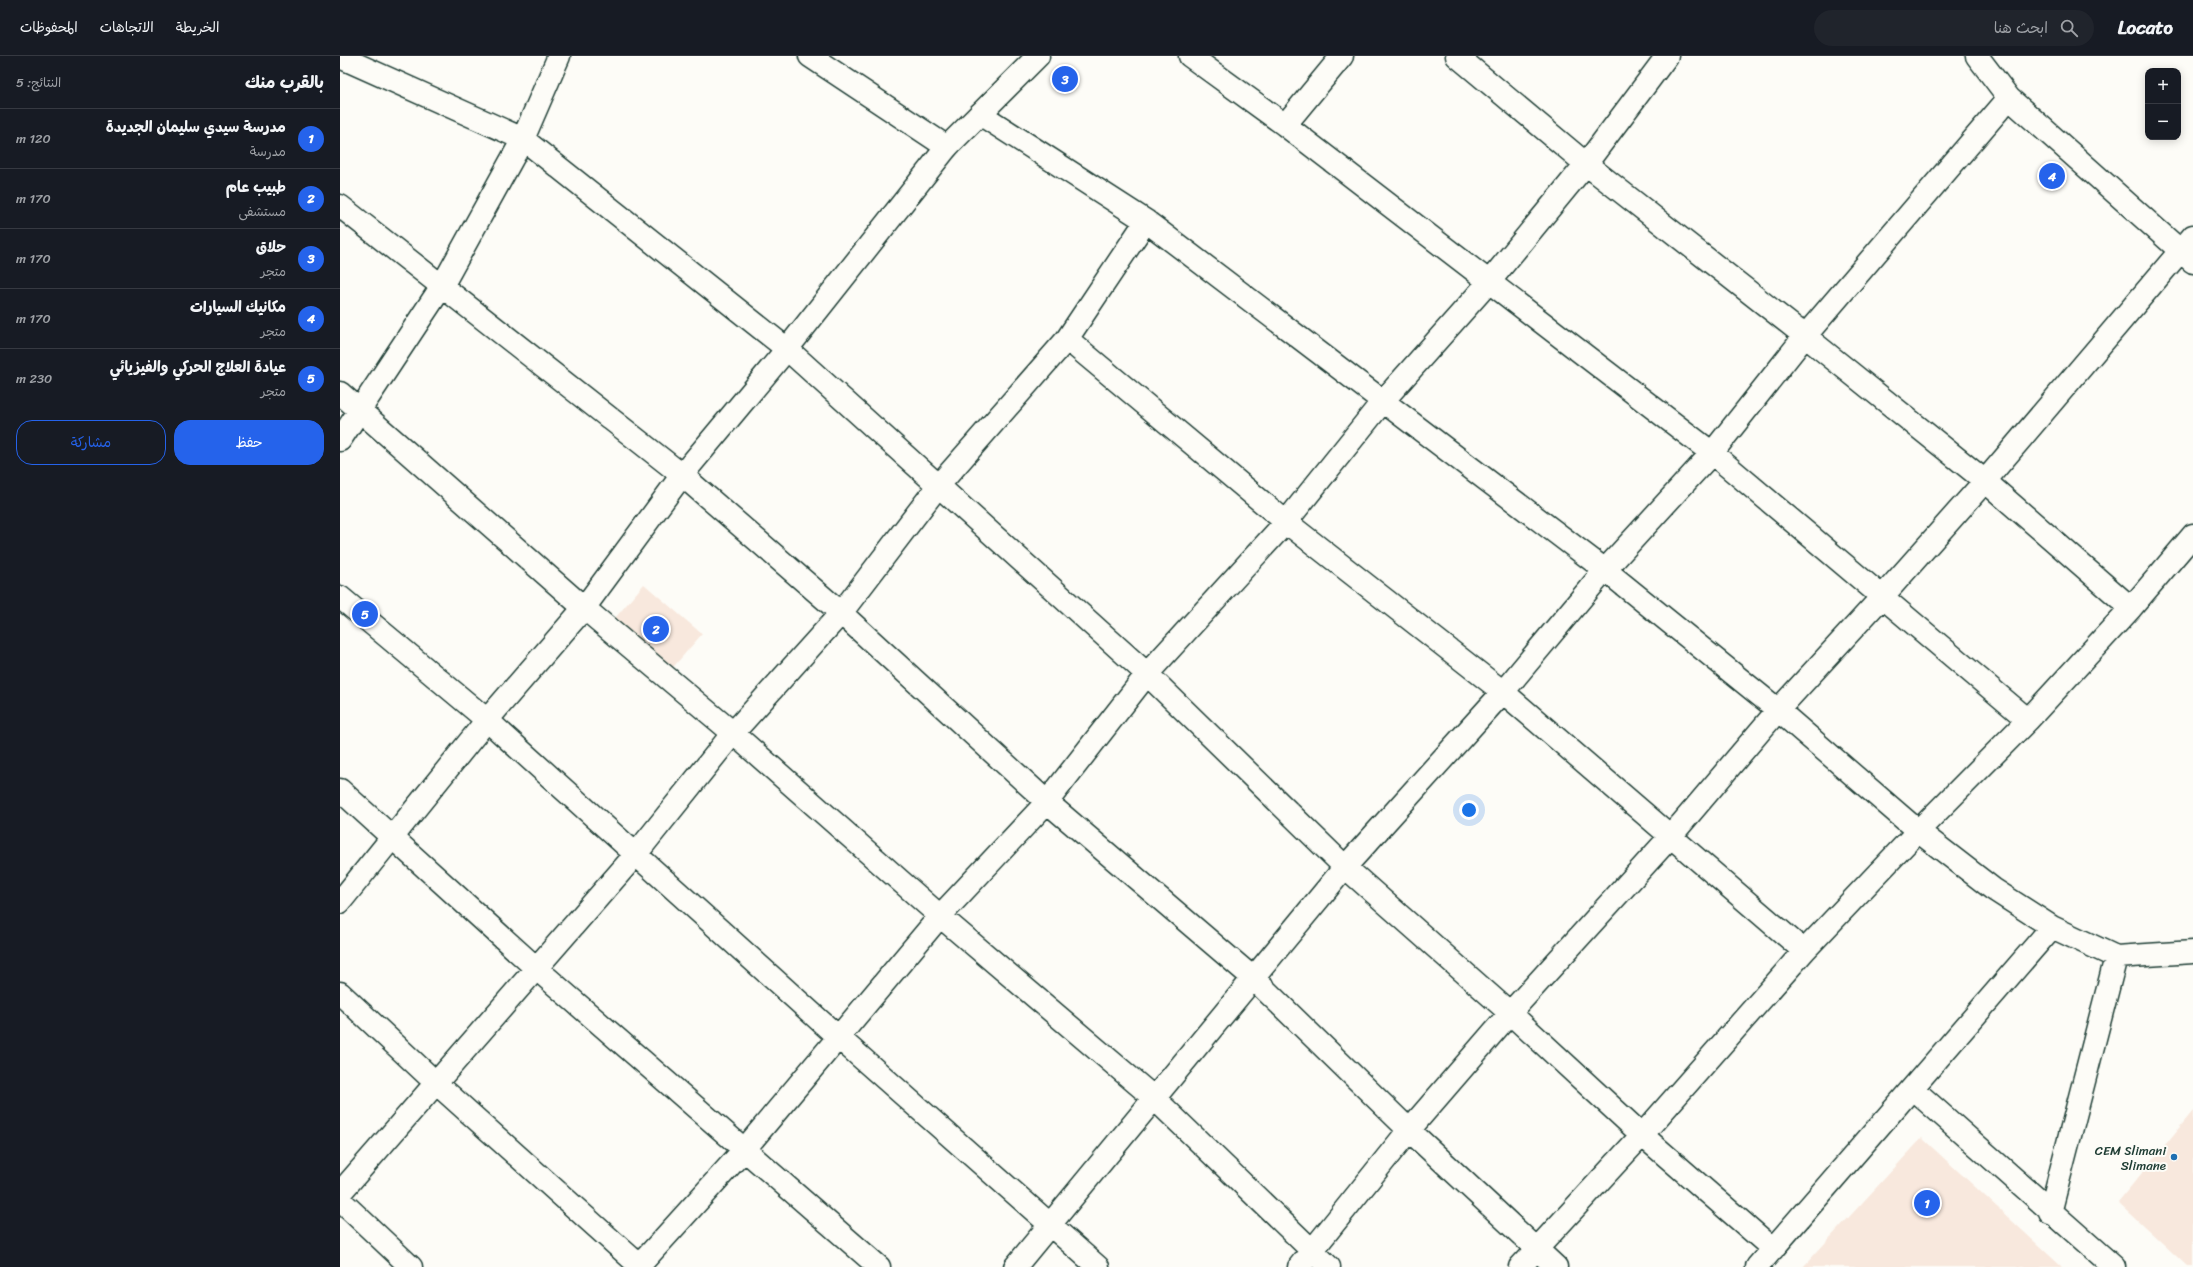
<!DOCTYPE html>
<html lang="ar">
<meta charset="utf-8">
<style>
:root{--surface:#171b24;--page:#20242c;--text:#f1f3f6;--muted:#9ea1a6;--line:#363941;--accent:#2563eb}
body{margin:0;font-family:Sriracha,"Playpen Sans Arabic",sans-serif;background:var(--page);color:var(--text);direction:rtl}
.controls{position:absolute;right:12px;top:12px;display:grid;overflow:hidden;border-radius:8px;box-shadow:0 2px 10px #0003}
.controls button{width:36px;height:36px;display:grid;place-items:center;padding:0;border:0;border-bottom:1px solid var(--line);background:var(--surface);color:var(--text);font:20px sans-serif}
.you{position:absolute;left:1129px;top:754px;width:14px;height:14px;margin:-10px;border:3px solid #fff;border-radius:50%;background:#1a73e8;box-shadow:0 0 0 6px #1a73e833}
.badge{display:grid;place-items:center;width:26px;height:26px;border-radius:50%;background:var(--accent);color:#fff;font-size:13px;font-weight:700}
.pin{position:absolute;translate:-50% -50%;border:2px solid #fff;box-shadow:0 1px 4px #0006}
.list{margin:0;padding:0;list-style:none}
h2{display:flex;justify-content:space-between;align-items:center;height:52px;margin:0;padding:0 16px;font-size:17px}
h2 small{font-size:13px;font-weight:400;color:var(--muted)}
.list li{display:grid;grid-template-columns:26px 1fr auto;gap:12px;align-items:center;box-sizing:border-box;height:60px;padding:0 16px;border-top:1px solid var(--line)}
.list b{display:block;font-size:15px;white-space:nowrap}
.list p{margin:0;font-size:13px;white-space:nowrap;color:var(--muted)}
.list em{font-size:13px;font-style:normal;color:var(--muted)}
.actions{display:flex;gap:8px;padding:12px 16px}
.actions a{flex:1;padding:9px 0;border:1px solid var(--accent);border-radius:16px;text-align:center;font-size:14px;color:var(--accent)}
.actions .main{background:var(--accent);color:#fff}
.icon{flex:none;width:22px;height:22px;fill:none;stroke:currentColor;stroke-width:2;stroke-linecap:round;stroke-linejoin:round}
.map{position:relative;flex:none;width:1853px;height:1211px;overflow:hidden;direction:ltr}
header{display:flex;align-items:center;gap:24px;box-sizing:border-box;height:56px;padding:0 20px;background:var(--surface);border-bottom:1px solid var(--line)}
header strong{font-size:19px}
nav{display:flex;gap:22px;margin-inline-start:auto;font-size:14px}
.search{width:280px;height:36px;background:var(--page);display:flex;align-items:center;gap:10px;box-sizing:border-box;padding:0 14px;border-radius:22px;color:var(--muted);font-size:15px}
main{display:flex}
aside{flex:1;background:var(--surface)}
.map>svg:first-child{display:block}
.built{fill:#f8e8dd}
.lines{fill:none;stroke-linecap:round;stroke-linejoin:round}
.street-casing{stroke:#1f3d34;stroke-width:25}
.secondary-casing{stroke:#1f3d34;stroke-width:25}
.street{stroke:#fdfcf7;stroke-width:22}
.secondary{stroke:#fdfcf7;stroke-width:22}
.poi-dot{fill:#1f6fb2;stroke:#fdfcf7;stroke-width:1.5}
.labels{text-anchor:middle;stroke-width:4;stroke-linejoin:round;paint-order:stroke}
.poi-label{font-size:13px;fill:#1f3d34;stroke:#fdfcf7;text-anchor:end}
</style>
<header>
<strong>Locato</strong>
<div class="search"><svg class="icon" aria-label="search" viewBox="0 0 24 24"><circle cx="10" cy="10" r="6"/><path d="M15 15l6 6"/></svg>ابحث هنا</div>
<nav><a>الخريطة</a><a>الاتجاهات</a><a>المحفوظات</a></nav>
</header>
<main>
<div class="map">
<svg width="1853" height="1211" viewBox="0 0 1853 1211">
<rect width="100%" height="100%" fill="#fdfcf7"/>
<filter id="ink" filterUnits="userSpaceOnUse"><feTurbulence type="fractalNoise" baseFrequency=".025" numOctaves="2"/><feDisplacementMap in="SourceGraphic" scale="8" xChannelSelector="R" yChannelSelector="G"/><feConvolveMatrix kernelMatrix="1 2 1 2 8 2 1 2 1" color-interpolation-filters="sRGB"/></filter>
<g filter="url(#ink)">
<!-- built -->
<path class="built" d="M304 528 362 578 328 617 270 568Z
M1853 1055V1211H1848L1778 1146Z
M1582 1082 1722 1211H1463Z"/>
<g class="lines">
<!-- street casing -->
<g class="street-casing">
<path id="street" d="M470 0 607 91
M850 0 945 69 1372 397 1688 664
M1117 0 1246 108 1465 280 1645 425 1791 552
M1637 0 1669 42 1853 206
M0 1 183 83 447 293 807 618 1005 811 1170 957 1302 1079 1433 1193
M640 58 806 165 1265 514 1438 654 1578 775 1653 833 1712 871 1776 901 1853 896
M945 69 1002 0
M0 150 342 419 501 557 707 746 913 922 1069 1074 1216 1211
M727 283 946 466 1163 636 1464 895
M0 337 244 552 393 677 600 860 814 1042 989 1211
M0 384 102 230 183 83 219 0
M0 541 147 664 498 981 758 1211
M0 734 197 913 539 1211
M0 937 95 1026 301 1211
M1573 1033 1774 1211
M0 1137 296 798 393 677 501 557 598 430 727 283 806 165
M0 1144 71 1211
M1710 1157 1776 901
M298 1211 404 1094 600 860 707 746 807 618 946 466 1043 345 1149 226 1246 108 1327 0
M675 1211 1005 811 1163 636 1265 514 1372 397 1465 280 1669 42
M959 1211 1069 1074 1170 957 1331 780 1438 654 1542 541 1645 425 1853 180
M1180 1211 1302 1079 1464 895 1578 775 1688 664 1791 552 1853 479
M1417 1211 1712 871"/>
</g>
<!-- secondary casing -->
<g class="secondary-casing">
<path id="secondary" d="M0 846 147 664 244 552 342 419 447 293 607 91 698 0"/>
</g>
<!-- street -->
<use href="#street" class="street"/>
<!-- secondary -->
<use href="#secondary" class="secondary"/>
</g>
</g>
<!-- markers -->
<circle class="poi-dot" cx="1834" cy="1101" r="4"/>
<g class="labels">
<!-- poi labels -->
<g class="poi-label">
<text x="1826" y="1099">CEM Slimani<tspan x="1826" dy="15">Slimane</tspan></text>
</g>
</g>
</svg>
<div class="controls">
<button>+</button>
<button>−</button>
</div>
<div class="you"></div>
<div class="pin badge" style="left:1587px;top:1147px">1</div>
<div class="pin badge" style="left:316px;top:573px">2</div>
<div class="pin badge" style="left:725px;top:23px">3</div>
<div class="pin badge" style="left:1712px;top:120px">4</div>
<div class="pin badge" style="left:25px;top:558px">5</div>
</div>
<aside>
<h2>بالقرب منك<small>النتائج: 5</small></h2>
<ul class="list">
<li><span class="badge">1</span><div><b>مدرسة سيدي سليمان الجديدة</b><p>مدرسة</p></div><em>120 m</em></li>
<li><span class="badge">2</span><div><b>طبيب عام</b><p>مستشفى</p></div><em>170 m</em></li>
<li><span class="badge">3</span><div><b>حلاق</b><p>متجر</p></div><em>170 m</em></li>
<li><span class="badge">4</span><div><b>مكانيك السيارات</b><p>متجر</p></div><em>170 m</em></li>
<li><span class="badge">5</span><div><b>عيادة العلاج الحركي والفيزيائي</b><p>متجر</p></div><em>230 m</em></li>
</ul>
<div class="actions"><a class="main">حفظ</a><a>مشاركة</a></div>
</aside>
</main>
